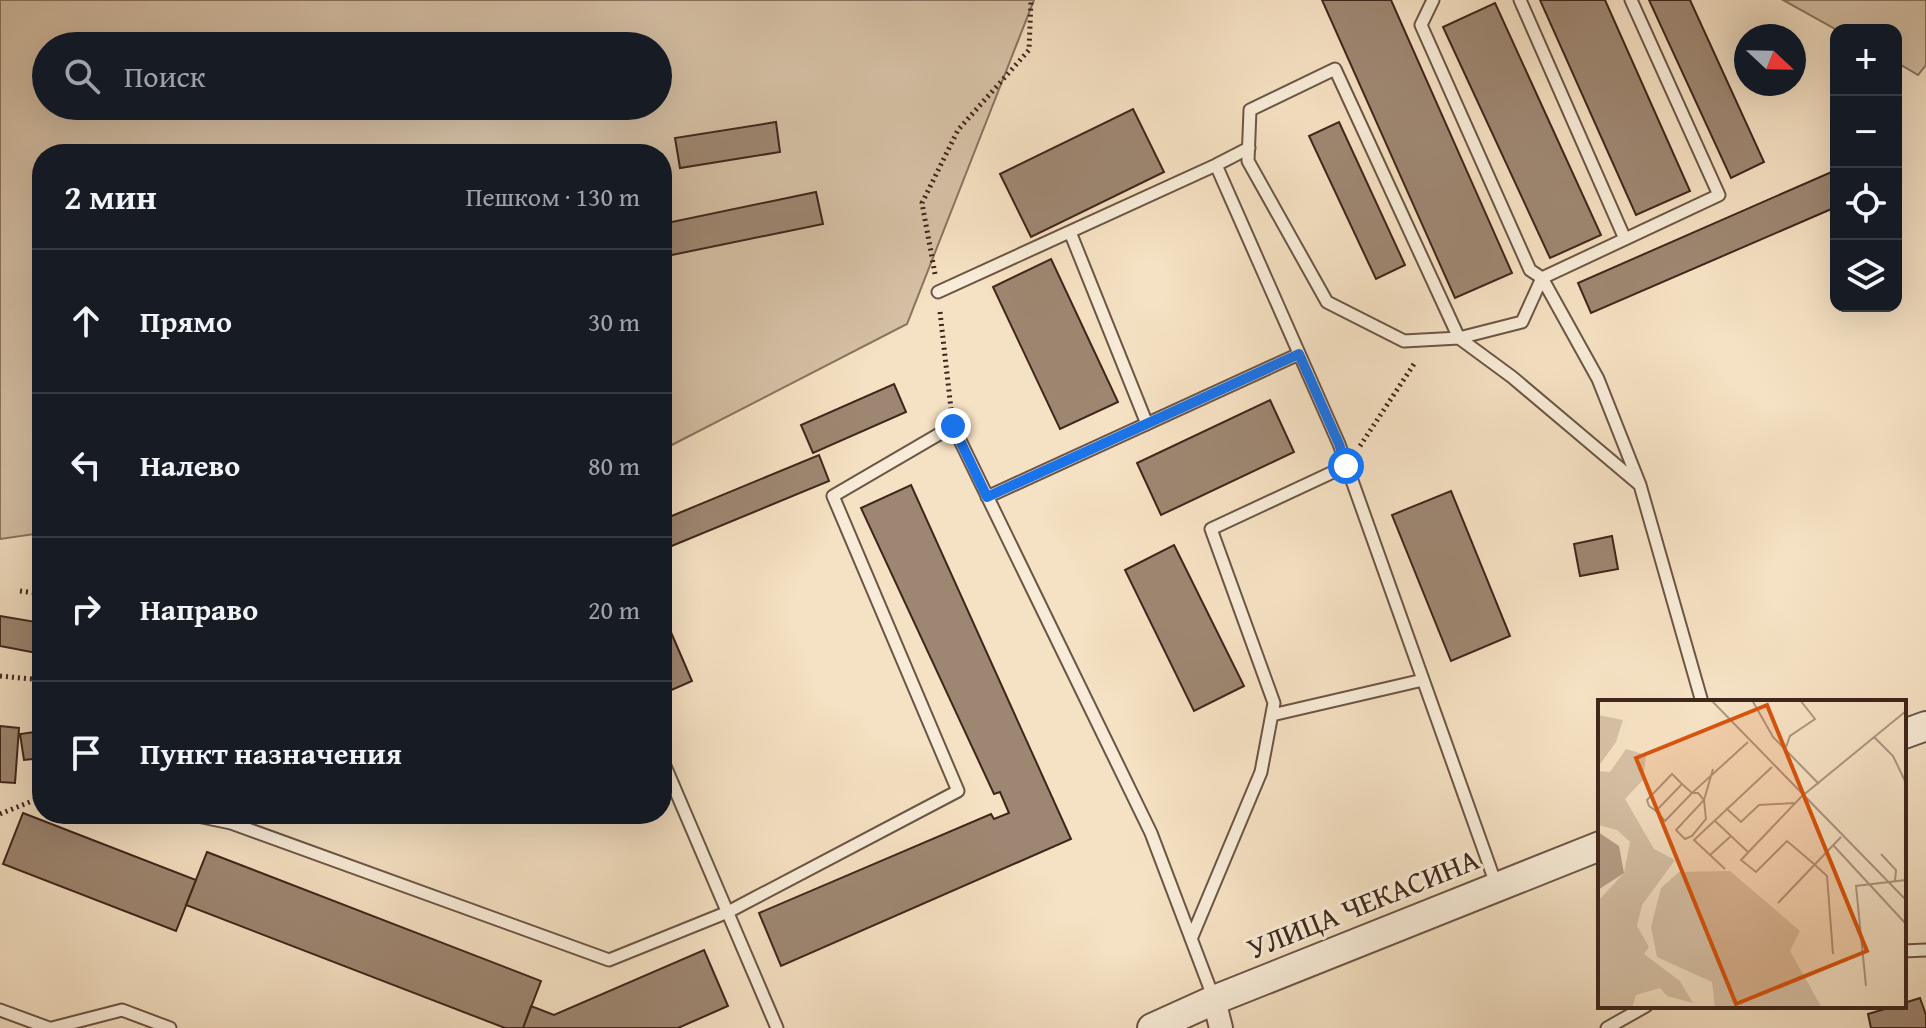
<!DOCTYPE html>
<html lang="ru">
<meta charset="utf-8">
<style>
:root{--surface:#171b24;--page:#20242c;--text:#f1f3f6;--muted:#9ea1a6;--line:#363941}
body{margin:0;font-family:"Gentium Book Plus",serif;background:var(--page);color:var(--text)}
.controls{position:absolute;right:24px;top:24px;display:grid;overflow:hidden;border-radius:16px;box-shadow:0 8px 32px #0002}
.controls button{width:72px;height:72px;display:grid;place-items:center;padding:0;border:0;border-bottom:2px solid var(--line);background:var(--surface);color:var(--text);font:40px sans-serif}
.compass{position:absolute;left:1734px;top:24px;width:72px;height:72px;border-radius:50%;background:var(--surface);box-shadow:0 8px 32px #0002;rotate:112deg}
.stop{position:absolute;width:24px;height:24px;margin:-18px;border:6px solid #1a73e8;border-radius:50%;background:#fff}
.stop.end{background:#1a73e8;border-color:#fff;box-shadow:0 2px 8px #0008}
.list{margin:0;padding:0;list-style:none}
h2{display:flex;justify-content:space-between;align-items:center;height:104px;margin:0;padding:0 32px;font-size:34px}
h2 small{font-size:26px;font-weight:400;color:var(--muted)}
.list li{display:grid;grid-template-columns:52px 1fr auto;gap:24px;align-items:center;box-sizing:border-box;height:144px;padding:0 32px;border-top:2px solid var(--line)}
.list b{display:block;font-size:30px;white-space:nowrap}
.list em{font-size:26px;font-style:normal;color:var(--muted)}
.icon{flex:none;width:44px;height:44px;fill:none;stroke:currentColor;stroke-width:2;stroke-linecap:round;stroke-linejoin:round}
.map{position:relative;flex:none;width:1926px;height:1028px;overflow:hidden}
.search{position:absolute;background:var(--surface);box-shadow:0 8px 32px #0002;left:32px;top:32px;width:640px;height:88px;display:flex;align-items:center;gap:20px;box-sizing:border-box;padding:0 28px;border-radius:44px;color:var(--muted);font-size:30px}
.panel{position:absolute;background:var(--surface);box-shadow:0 8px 32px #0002;left:32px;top:144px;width:640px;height:680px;border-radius:32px}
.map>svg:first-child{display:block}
.green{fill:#d6c1a6;stroke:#8a7460;stroke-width:2;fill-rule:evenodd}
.building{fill:#9e8772;stroke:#3f261b;stroke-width:2}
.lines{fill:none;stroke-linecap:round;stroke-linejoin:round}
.service-casing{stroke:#6c5545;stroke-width:15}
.minor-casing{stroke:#6c5545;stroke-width:26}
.tertiary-casing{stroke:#6c5545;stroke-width:32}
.path{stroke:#3f261b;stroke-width:5;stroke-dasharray:2 4;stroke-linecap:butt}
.service{stroke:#f8ecd8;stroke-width:11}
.minor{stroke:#f8ecd8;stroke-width:22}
.tertiary{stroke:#f8ecd8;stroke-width:28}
.route{stroke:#1a73e8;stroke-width:10}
.labels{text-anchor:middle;stroke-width:6;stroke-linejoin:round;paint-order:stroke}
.street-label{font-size:30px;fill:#3f261b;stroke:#f8ecd8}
.inset-road{fill:none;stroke:#ac9680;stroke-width:2}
.view{fill:#d7540e;fill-opacity:0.15;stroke:#d7540e;stroke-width:4}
.inset-edge{fill:none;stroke:#3f261b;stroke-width:4}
</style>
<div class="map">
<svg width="1926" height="1028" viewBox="0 0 1926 1028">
<rect width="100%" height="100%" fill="#f5e1c3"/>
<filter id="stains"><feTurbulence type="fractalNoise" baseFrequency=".0025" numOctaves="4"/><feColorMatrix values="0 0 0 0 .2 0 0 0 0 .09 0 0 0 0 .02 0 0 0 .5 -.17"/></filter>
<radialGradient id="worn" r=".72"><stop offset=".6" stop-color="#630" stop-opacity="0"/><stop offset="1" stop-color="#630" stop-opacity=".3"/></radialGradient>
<!-- green -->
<path class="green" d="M0 0H1034L907 324 662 450V154H42V533L0 539ZM46 46H658V106H46Z
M1783 0H1926V65L1918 75 1896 62V30H1837Z"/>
<!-- building -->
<path class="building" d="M1322 0H1391L1512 273 1455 298Z
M1540 0H1605L1690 191 1636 215Z
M1649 0H1690L1764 162 1731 178Z
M1495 3 1601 235 1550 258 1443 27Z
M1133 109 1164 172 1031 237 1000 174Z
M776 122 780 152 680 168 675 138Z
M1339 122 1405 265 1376 279 1309 136Z
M1836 170V207L1591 313 1578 283Z
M816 192 823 224 662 257V224Z
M1051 259 1118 402 1060 429 993 287Z
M894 384 906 412 813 453 801 425Z
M1270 400 1294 452 1161 515 1137 463Z
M819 455 829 481 662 550V520Z
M911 485 1071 839 781 966 759 913 991 814 994 819 1009 813 1000 792 994 794 861 508Z
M1451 491 1510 636 1451 661 1392 515Z
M1612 536 1618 569 1580 576 1574 544Z
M1174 545 1244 686 1194 711 1125 570Z
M0 616 42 623V654L0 646Z
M670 630 692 681 667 692 662 681V634Z
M0 726 19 728 15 783 0 782Z
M42 731V758L24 760 20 734Z
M23 813 196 880 176 931 3 864Z
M207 852 541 981 523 1028H505L186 905Z
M704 950 728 1006 678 1028H523L531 1006 554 1015Z
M1920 998 1926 1015V1028H1871L1868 1014 1895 1006H1904V1003Z"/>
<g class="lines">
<!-- service casing -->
<g class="service-casing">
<path id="service" d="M1433 0 1421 25 1530 270 1542 278 1522 322 1459 338 1404 341 1327 302 1248 161 1250 110 1335 69 1459 338 1512 377 1640 485
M1520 0 1625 239
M1631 0 1719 195 1542 278 1598 379 1640 485 1702 702
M1216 165 1249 148
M1070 232 1147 424
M938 292 1216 165 1339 444 1497 887
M987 497 1299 354
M1272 715 1423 680
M662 759 777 1028
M188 814 231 823 609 960 728 912 958 791 833 496 953 426 1151 833 1214 999
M1191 939 1261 772 1274 703 1211 529 1346 466
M1904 951 1926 950
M0 1010 49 1028
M52 1028 122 1010 170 1028
M1607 1028 1646 1006"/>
</g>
<!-- minor casing -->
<g class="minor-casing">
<path id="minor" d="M1214 1000 1221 1028"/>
</g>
<!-- tertiary casing -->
<g class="tertiary-casing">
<path id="tertiary" d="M1904 734 1926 726
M1152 1028 1214 1000 1600 846"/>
</g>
<!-- path -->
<path class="path" d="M935 274 922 203 958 130 1029 50 1031 0
M940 312 951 409
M1360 446 1416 361
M20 591 42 594
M0 676 42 680
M0 814 42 797"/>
<!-- service -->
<use href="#service" class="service"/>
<!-- minor -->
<use href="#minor" class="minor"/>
<!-- tertiary -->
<use href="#tertiary" class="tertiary"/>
</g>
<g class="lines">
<!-- route -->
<path class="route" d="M953 426 987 497 1299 354 1339 444 1346 466"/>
</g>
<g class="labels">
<!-- street labels -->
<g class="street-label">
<text transform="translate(1363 904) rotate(-22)" y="10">УЛИЦА ЧЕКАСИНА</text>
</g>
</g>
<!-- overview -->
<g transform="translate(1598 700)">
<rect width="308" height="308" fill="#f5e1c3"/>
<path d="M0 15 25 20 18 42 0 67ZM28 49 48 55 45 80 27 99 56 149 77 160 44 205 39 226 51 247 46 254 82 281 95 303 69 296 62 288 38 295 34 308H0V201L26 173 32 142 19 130 0 125V71L12 72ZM132 171 202 231 192 251 224 308H117L114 282 59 257 53 227 63 188 81 172Z" fill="#d6c1a6"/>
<path d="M0 132 21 146 26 173 0 190Z" fill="#b7a18a"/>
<path class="inset-road" d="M113 0 308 200M154 0 175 37 221 84M276 37 295 56 308 83M188 47 192 36 217 19 202 0M84 84 58 111 51 106 49 100 74 74 84 84 94 93 150 42M128 108 143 122 161 105 196 103M58 111 67 121 94 93H100L106 100 78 130 87 139 94 136 108 119 106 100 115 69M116 120 150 152M235 145 308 224M283 154 298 170 297 181M112 155 133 136M127 169 96 140 174 67M180 203 243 137M235 254 229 176 216 164 189 141 158 172 143 160 203 97 308 11M268 286 258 186 308 180"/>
<path class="view" d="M169 5 269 251 138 304 38 58Z"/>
<rect width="308" height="308" class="inset-edge"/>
</g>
<rect width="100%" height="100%" filter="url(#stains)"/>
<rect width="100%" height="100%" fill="url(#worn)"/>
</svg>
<div class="controls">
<button>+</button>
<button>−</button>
<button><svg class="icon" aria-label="locate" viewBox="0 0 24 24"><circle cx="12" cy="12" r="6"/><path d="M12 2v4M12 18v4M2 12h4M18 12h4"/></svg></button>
<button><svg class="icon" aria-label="layers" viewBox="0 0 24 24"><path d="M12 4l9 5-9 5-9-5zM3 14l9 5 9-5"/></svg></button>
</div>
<svg class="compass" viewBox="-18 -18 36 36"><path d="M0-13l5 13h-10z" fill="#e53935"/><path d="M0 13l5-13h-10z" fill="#9ea1a6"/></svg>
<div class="stop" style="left:1346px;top:466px"></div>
<div class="stop end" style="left:953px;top:426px"></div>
<div class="search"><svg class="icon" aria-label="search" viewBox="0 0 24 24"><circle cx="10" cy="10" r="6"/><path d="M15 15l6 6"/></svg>Поиск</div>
<section class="panel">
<h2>2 мин<small>Пешком · 130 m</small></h2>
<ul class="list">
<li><svg class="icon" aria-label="ahead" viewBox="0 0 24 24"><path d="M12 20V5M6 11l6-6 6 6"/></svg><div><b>Прямо</b></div><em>30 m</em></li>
<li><svg class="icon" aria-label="left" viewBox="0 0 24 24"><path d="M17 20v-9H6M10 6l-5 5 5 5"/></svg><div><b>Налево</b></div><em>80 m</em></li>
<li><svg class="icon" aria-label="right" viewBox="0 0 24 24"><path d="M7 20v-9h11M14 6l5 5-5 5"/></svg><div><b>Направо</b></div><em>20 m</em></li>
<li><svg class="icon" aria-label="arrive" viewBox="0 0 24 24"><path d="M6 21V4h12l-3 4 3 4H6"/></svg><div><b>Пункт назначения</b></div></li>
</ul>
</section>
</div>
